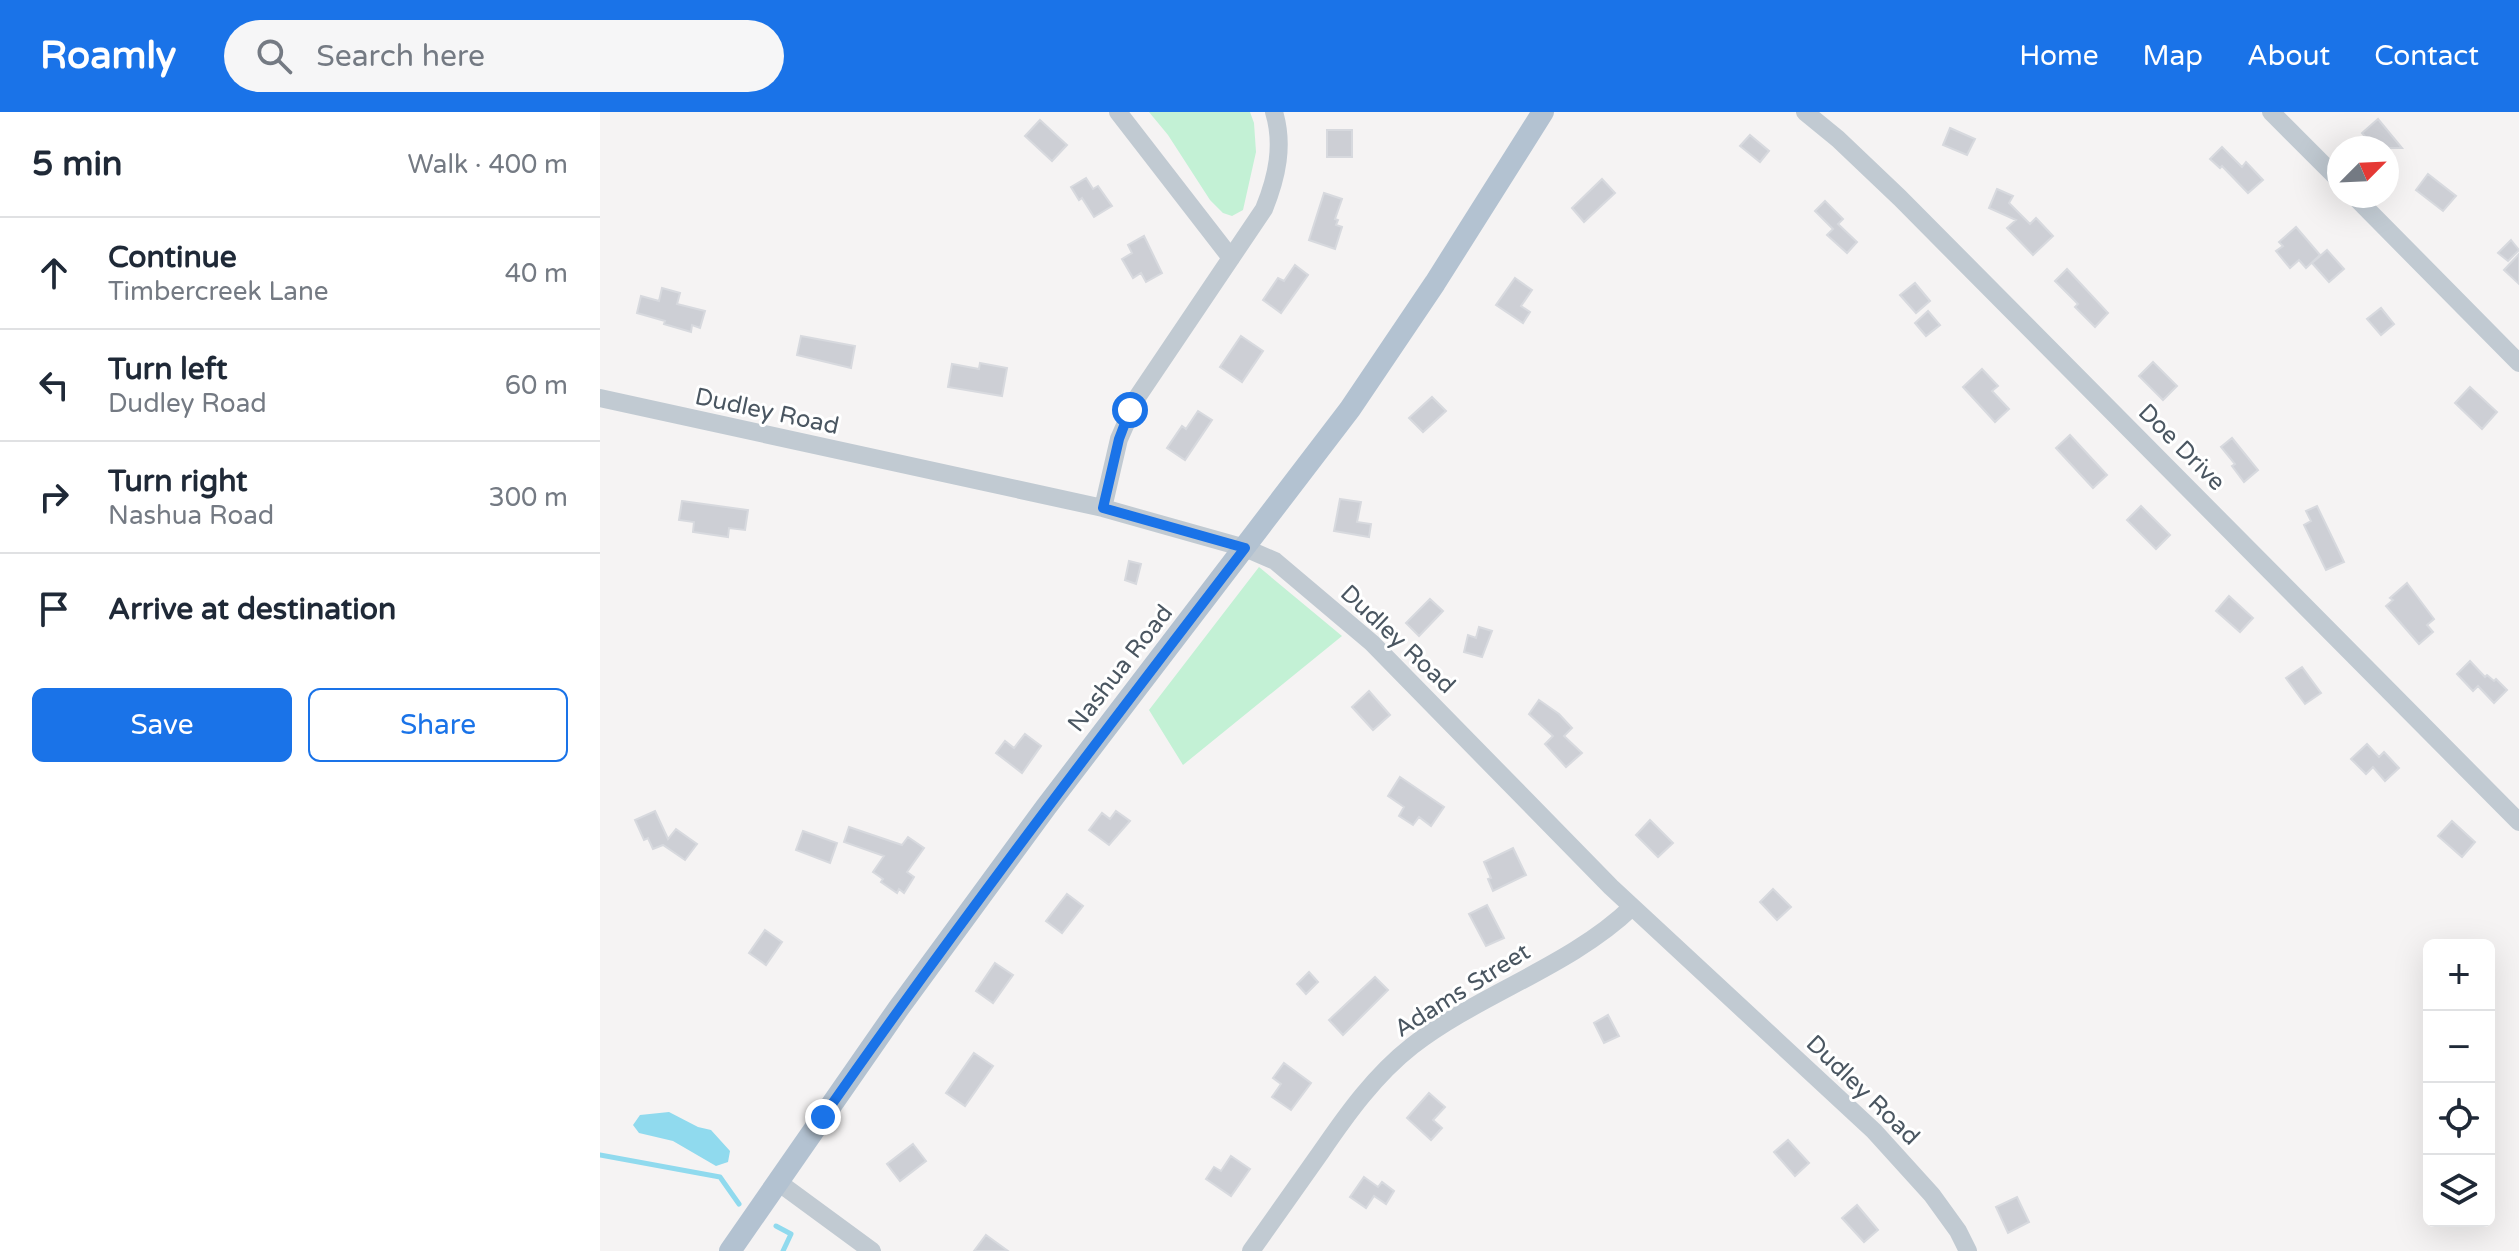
<!DOCTYPE html>
<meta charset="utf-8">
<style>
:root{--surface:#fff;--page:#f6f6f7;--text:#1f2937;--muted:#747a83;--line:#e0e1e3;--accent:#1a73e8}
body{margin:0;font-family:"Varela Round",sans-serif;background:var(--page);color:var(--text)}
.controls{position:absolute;right:24px;bottom:24px;display:grid;overflow:hidden;border-radius:12px;box-shadow:0 8px 32px #0002}
.controls button{width:72px;height:72px;display:grid;place-items:center;padding:0;border:0;border-bottom:2px solid var(--line);background:var(--surface);color:var(--text);font:40px sans-serif}
.compass{position:absolute;left:1727px;top:24px;width:72px;height:72px;border-radius:50%;background:var(--surface);box-shadow:0 8px 32px #0002;rotate:66deg}
.stop{position:absolute;width:24px;height:24px;margin:-18px;border:6px solid #1a73e8;border-radius:50%;background:#fff}
.stop.end{background:#1a73e8;border-color:#fff;box-shadow:0 2px 8px #0008}
.list{margin:0;padding:0;list-style:none}
h2{display:flex;justify-content:space-between;align-items:center;height:104px;margin:0;padding:0 32px;font-size:34px}
h2 small{font-size:26px;font-weight:400;color:var(--muted)}
.list li{display:grid;grid-template-columns:52px 1fr auto;gap:24px;align-items:center;box-sizing:border-box;height:112px;padding:0 32px;border-top:2px solid var(--line)}
.list b{display:block;font-size:30px;white-space:nowrap}
.list p{margin:0;font-size:26px;white-space:nowrap;color:var(--muted)}
.list em{font-size:26px;font-style:normal;color:var(--muted)}
.actions{display:flex;gap:16px;padding:24px 32px}
.actions a{flex:1;padding:18px 0;border:2px solid var(--accent);border-radius:12px;text-align:center;font-size:28px;color:var(--accent)}
.actions .main{background:var(--accent);color:#fff}
.icon{flex:none;width:44px;height:44px;fill:none;stroke:currentColor;stroke-width:2;stroke-linecap:round;stroke-linejoin:round}
.map{position:relative;flex:none;width:1919px;height:1139px;overflow:hidden}
header{display:flex;align-items:center;gap:48px;box-sizing:border-box;height:112px;padding:0 40px;background:var(--accent);color:#fff}
header strong{font-size:38px}
nav{display:flex;gap:44px;margin-inline-start:auto;font-size:28px}
.search{width:560px;height:72px;background:var(--page);display:flex;align-items:center;gap:20px;box-sizing:border-box;padding:0 28px;border-radius:44px;color:var(--muted);font-size:30px}
main{display:flex}
aside{flex:1;background:var(--surface)}
.map>svg:first-child{display:block}
.green{fill:#c3f1d5}
.water{fill:#90daee}
.lines{fill:none;stroke-linecap:round;stroke-linejoin:round}
.stream{stroke:#90daee;stroke-width:5}
.building{fill:#cdcfd5;stroke:#d7d9de;stroke-width:2}
.minor{stroke:#c1cad2;stroke-width:18}
.major{stroke:#b3c2d1;stroke-width:22}
.route{stroke:#1a73e8;stroke-width:10}
.labels{text-anchor:middle;stroke-width:6;stroke-linejoin:round;paint-order:stroke}
.street-label{font-size:24px;fill:#4a5661;stroke:#fff}
</style>
<header>
<strong>Roamly</strong>
<div class="search"><svg class="icon" aria-label="search" viewBox="0 0 24 24"><circle cx="10" cy="10" r="6"/><path d="M15 15l6 6"/></svg>Search here</div>
<nav><a>Home</a><a>Map</a><a>About</a><a>Contact</a></nav>
</header>
<main>
<aside>
<h2>5 min<small>Walk · 400 m</small></h2>
<ul class="list">
<li><svg class="icon" aria-label="ahead" viewBox="0 0 24 24"><path d="M12 20V5M6 11l6-6 6 6"/></svg><div><b>Continue</b><p>Timbercreek Lane</p></div><em>40 m</em></li>
<li><svg class="icon" aria-label="left" viewBox="0 0 24 24"><path d="M17 20v-9H6M10 6l-5 5 5 5"/></svg><div><b>Turn left</b><p>Dudley Road</p></div><em>60 m</em></li>
<li><svg class="icon" aria-label="right" viewBox="0 0 24 24"><path d="M7 20v-9h11M14 6l5 5-5 5"/></svg><div><b>Turn right</b><p>Nashua Road</p></div><em>300 m</em></li>
<li><svg class="icon" aria-label="arrive" viewBox="0 0 24 24"><path d="M6 21V4h12l-3 4 3 4H6"/></svg><div><b>Arrive at destination</b></div></li>
</ul>
<div class="actions"><a class="main">Save</a><a>Share</a></div>
</aside>
<div class="map">
<svg width="1919" height="1139" viewBox="0 0 1919 1139">
<rect width="100%" height="100%" fill="#f5f3f3"/>
<!-- green -->
<path class="green" d="M549 0H650L654 11 656 40 643 98 632 104 623 101 610 88 568 23Z
M659 455 742 524 583 653 549 598Z"/>
<!-- water -->
<path class="water" d="M69 1000 98 1015 111 1018 130 1039 128 1050 116 1054 73 1029 39 1021 33 1013 40 1003Z"/>
<g class="lines">
<!-- stream -->
<path class="stream" d="M0 1043 120 1065 139 1092
M176 1114 191 1122 183 1139"/>
</g>
<!-- building -->
<path class="building" d="M1778 7 1802 36H1775L1762 21Z
M440 8 467 33 452 49 425 24Z
M1350 16 1375 27 1367 43 1343 33Z
M727 18H752V45H727Z
M1150 23 1169 39 1160 50 1140 34Z
M1622 35 1642 55 1646 50 1663 68 1648 81 1622 54 1620 56 1610 47Z
M1828 62 1856 84 1843 99 1816 78Z
M486 66 493 77 498 74 512 94 494 105 482 86 479 88 471 75Z
M1002 67 1015 81 984 110 972 96Z
M1397 77 1413 84 1409 91 1430 112 1436 106 1453 124 1433 143 1407 116 1416 108 1389 96Z
M724 81 742 87 735 107 738 108 736 113 742 115 735 137 709 128Z
M1225 89 1243 107 1238 112 1257 130 1247 141 1227 123 1233 117 1215 99Z
M1696 115 1720 143 1706 156 1699 148 1690 156 1676 139 1683 134 1679 130Z
M544 124 562 161 546 170 541 161 533 166 522 147 532 141 528 133Z
M1911 128 1919 138 1908 149 1898 141Z
M1727 138 1744 157 1729 170 1712 151Z
M1919 142V172L1904 158Z
M695 153 708 163 681 201 663 188 678 166 684 169Z
M1467 157 1508 201 1495 215 1475 195 1478 192 1455 169Z
M915 166 932 178 921 194 930 200 923 211 896 193Z
M1315 171 1330 189 1316 201 1300 183Z
M62 176 80 181 77 192 105 199 100 216 92 213 91 220 64 212 65 209 37 201 41 184 59 189Z
M1781 196 1794 212 1781 223 1767 207Z
M1328 199 1340 213 1326 224 1315 211Z
M201 224 255 234 251 256 197 243Z
M641 224 663 239 642 270 620 255Z
M1553 250 1577 274 1563 288 1539 264Z
M380 251 407 256 402 284 348 275 352 252 379 257Z
M1382 257 1398 274 1392 279 1409 297 1395 310 1363 275Z
M1870 275 1897 300 1882 317 1855 291Z
M832 285 846 299 823 320 809 306Z
M598 299 612 308 585 348 567 336 582 314 586 317Z
M1470 323 1507 363 1493 376 1456 336Z
M1632 326 1658 358 1644 370 1632 354 1635 352 1621 335Z
M740 387 761 390 757 410 771 412 769 425 734 419Z
M82 389 148 398 145 418 129 416 128 425 93 420 94 410 79 408Z
M1541 394 1570 423 1556 437 1527 408Z
M1717 394 1744 450 1726 458 1704 413 1711 409 1706 399Z
M529 449 541 452 536 472 525 468Z
M1807 471 1834 507 1827 513 1833 520 1819 532 1786 494 1793 488 1790 486Z
M1629 484 1653 506 1640 520 1616 499Z
M830 487 843 499 819 524 806 511Z
M879 515 892 519 882 545 864 540 868 523 876 526Z
M1870 549 1885 565 1887 563 1894 569 1896 567 1907 578 1894 591 1878 574 1873 579 1857 562Z
M1702 555 1721 581 1705 592 1686 566Z
M769 579 790 603 773 618 752 595Z
M939 588 959 602 972 616 964 624 982 641 966 655 945 632 953 624 929 602Z
M425 622 441 634 422 661 396 641 405 629 414 636Z
M1767 632 1779 645 1784 640 1799 656 1785 669 1773 655 1766 662 1751 647Z
M800 665 844 695 831 714 819 705 813 713 799 704 804 695 788 684Z
M55 699 68 727 76 717 97 732 85 748 63 733 53 737 48 726 44 728 35 708Z
M516 699 530 709 509 733 489 718 502 701 510 707Z
M1050 708 1073 731 1058 745 1036 723Z
M1852 709 1875 730 1862 745 1838 724Z
M249 715 302 733 308 725 324 736 307 760 314 765 304 781 299 777 297 781 281 770 283 767 273 760 284 744 244 730Z
M203 719 237 731 230 751 196 738Z
M913 736 926 763 893 779 888 767 891 766 884 750Z
M1173 777 1191 795 1177 808 1160 790Z
M467 782 483 794 462 821 446 809Z
M887 793 904 826 886 834 869 802Z
M165 818 182 830 166 853 149 841Z
M395 851 413 863 393 891 376 879Z
M709 860 718 870 706 882 697 872Z
M775 865 788 878 743 923 729 908Z
M1008 903 1019 924 1004 931 994 911Z
M374 941 393 954 365 994 346 981Z
M684 951 711 971 691 998 672 985 681 972 673 966Z
M829 981 845 995 833 1008 842 1016 831 1028 807 1006Z
M1188 1028 1209 1051 1195 1064 1174 1040Z
M313 1032 326 1049 300 1069 287 1052Z
M631 1044 650 1057 631 1084 606 1067 614 1055 621 1059Z
M764 1065 778 1075 782 1070 794 1079 786 1092 774 1084 766 1096 750 1085Z
M1417 1085 1429 1110 1408 1121 1396 1095Z
M1257 1093 1278 1118 1264 1130 1242 1106Z
M386 1123 408 1139H374Z"/>
<g class="lines">
<!-- minor -->
<path class="minor" d="M518 0 631 146
M1205 0 1238 27 1300 86 1919 710
M1671 0 1739 68
M1754 84 1919 251
M0 286 503 396 645 436 675 449 772 531 1011 775 1274 1019 1332 1083 1358 1119 1368 1139
M503 396 519 327 538 284 664 97C677 65 684 33 674 0
M178 1070 272 1139
M651 1139C674 1106 698 1073 721 1040 747 1002 775 963 812 934 879 882 971 854 1032 795"/>
<!-- major -->
<path class="major" d="M130 1139 298 897 446 695 750 297 835 171 943 0"/>
</g>
<g class="lines">
<!-- route -->
<path class="route" d="M223 1005C358 811 501 624 645 436L503 396 519 327 530 298"/>
</g>
<g class="labels">
<!-- street labels -->
<g class="street-label">
<text transform="translate(167 299) rotate(12)" y="8">Dudley Road</text>
<text transform="translate(1582 335) rotate(45)" y="8">Doe Drive</text>
<text transform="translate(798 527) rotate(43)" y="8">Dudley Road</text>
<text transform="translate(520 556) rotate(-52)" y="8">Nashua Road</text>
<text transform="translate(862 878) rotate(-32)" y="8">Adams Street</text>
<text transform="translate(1263 978) rotate(44)" y="8">Dudley Road</text>
</g>
</g>
</svg>
<div class="controls">
<button>+</button>
<button>−</button>
<button><svg class="icon" aria-label="locate" viewBox="0 0 24 24"><circle cx="12" cy="12" r="6"/><path d="M12 2v4M12 18v4M2 12h4M18 12h4"/></svg></button>
<button><svg class="icon" aria-label="layers" viewBox="0 0 24 24"><path d="M12 4l9 5-9 5-9-5zM3 14l9 5 9-5"/></svg></button>
</div>
<svg class="compass" viewBox="-18 -18 36 36"><path d="M0-13l5 13h-10z" fill="#e53935"/><path d="M0 13l5-13h-10z" fill="#747a83"/></svg>
<div class="stop" style="left:530px;top:298px"></div>
<div class="stop end" style="left:223px;top:1005px"></div>
</div>
</main>
